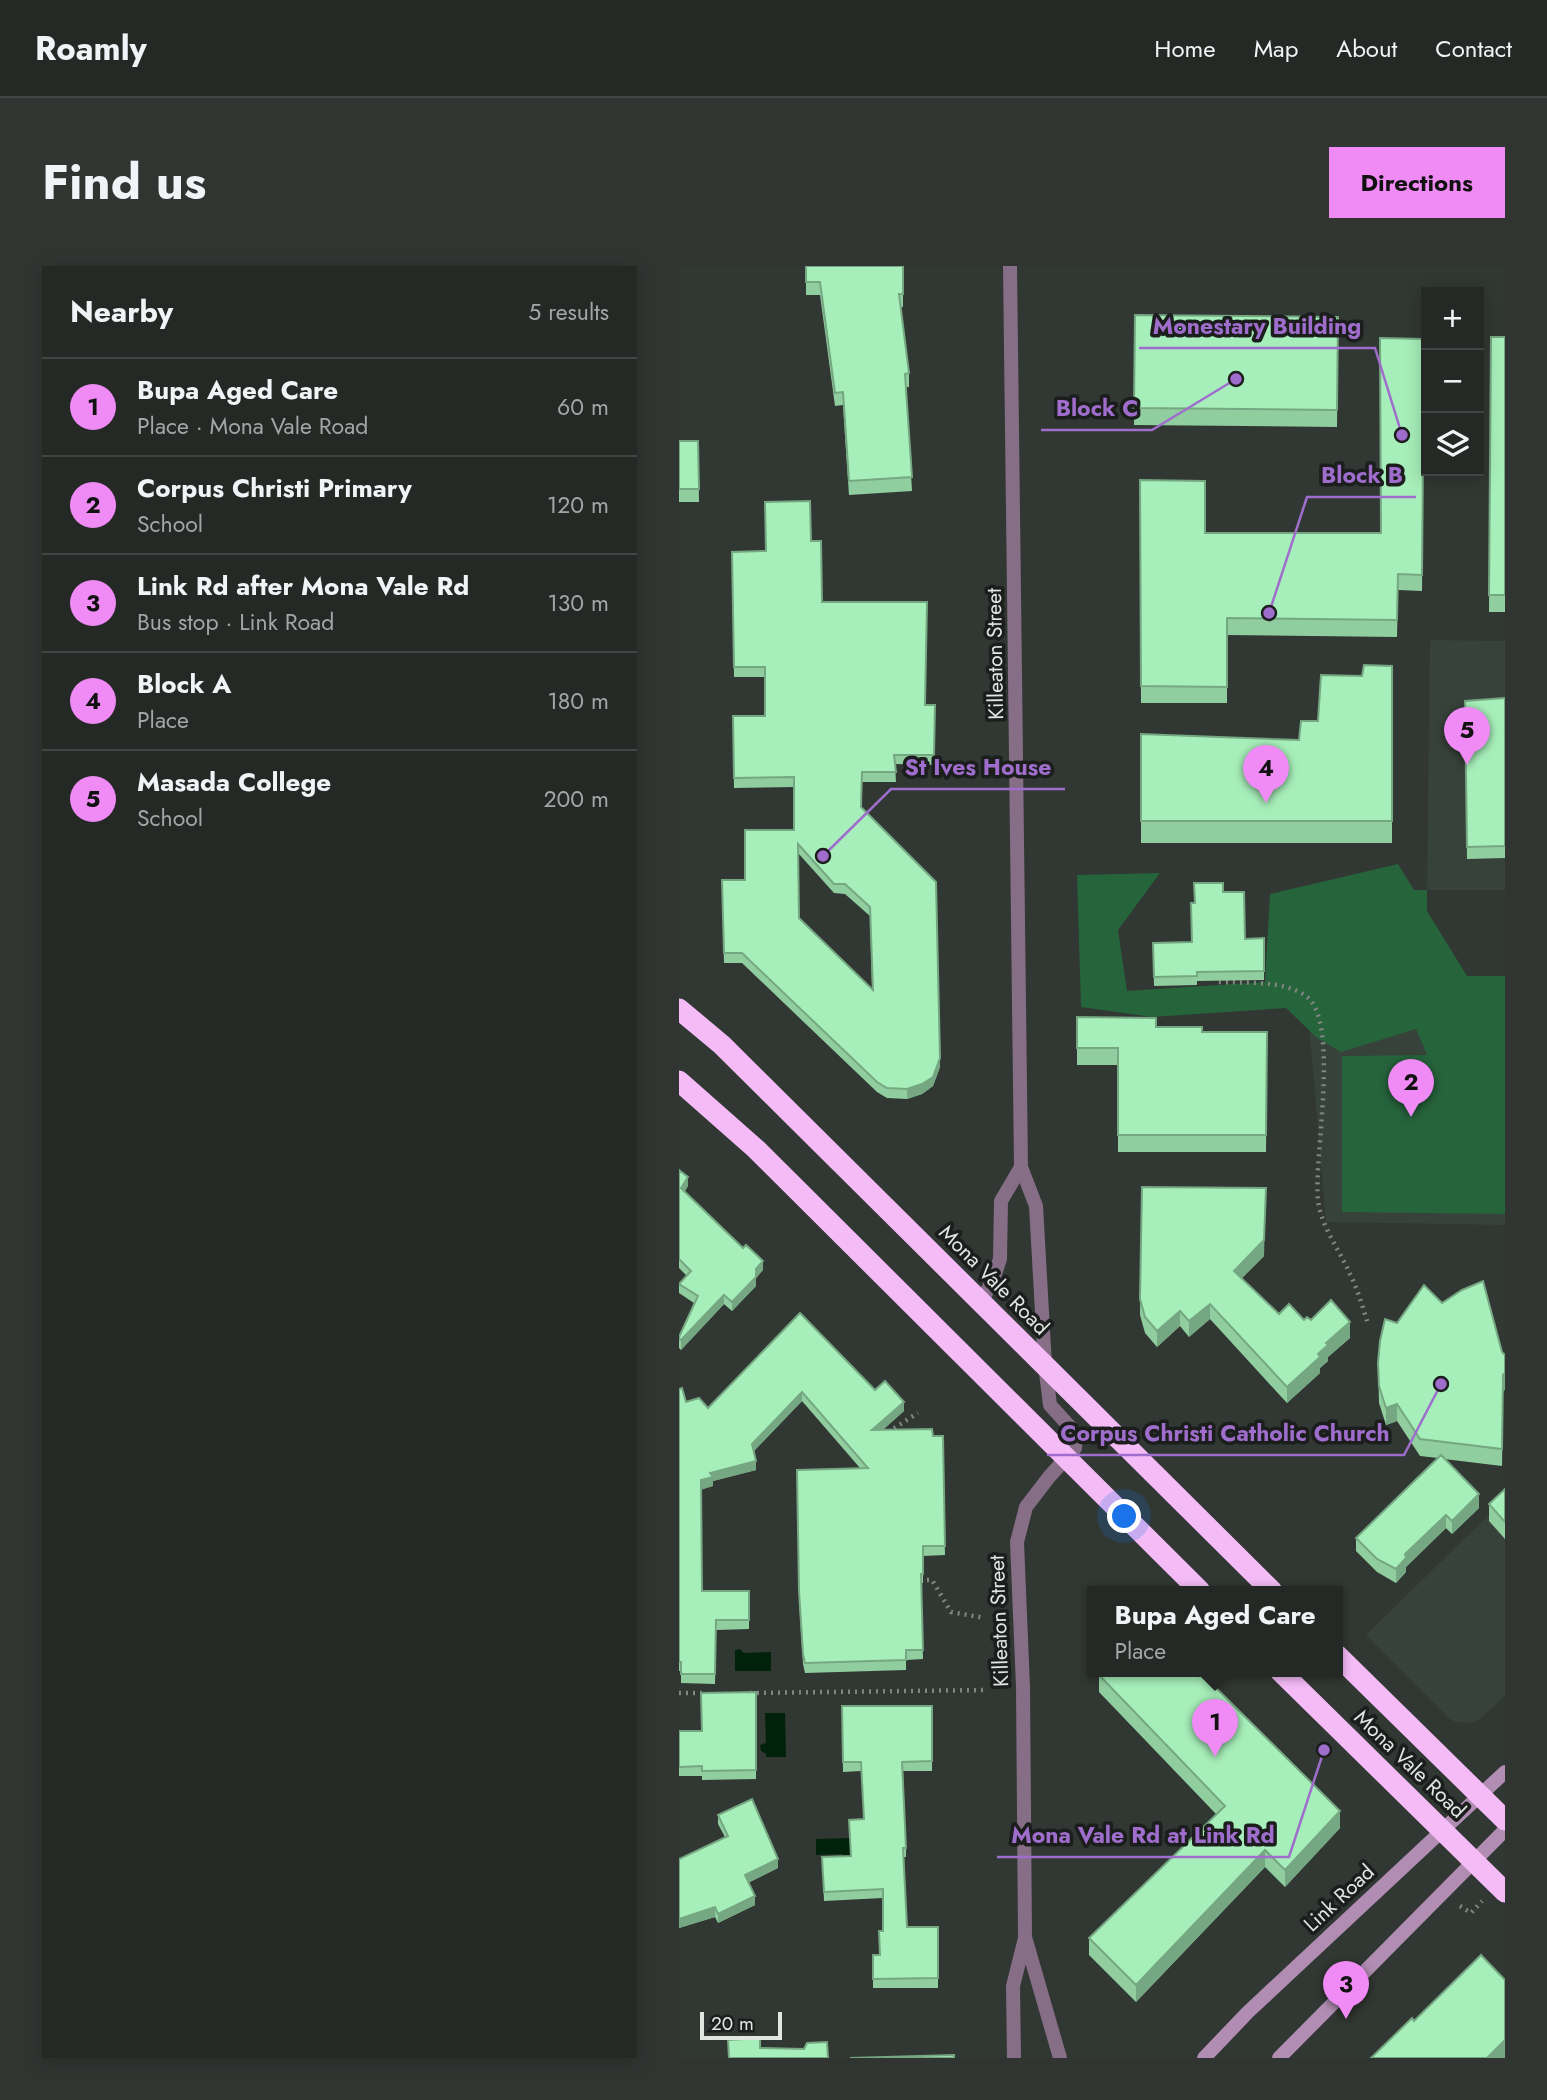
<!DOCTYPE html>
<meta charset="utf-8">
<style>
:root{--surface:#252926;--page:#313532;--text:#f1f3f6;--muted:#a3a6a7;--line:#424543;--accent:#f08bf5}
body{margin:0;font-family:Jost,sans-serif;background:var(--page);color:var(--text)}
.controls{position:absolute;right:21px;top:21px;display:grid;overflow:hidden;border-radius:0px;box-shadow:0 4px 18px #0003}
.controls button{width:63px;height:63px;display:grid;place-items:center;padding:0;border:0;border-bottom:2px solid var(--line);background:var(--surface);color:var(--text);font:35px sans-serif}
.scale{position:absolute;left:21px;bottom:18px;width:82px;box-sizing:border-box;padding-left:7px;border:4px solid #e2e6e3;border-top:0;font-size:19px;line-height:24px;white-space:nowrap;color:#e2e6e3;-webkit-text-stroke:5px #1b1e1c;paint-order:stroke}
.you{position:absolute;left:446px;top:1251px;width:24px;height:24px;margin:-18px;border:5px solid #fff;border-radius:50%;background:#1a73e8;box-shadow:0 0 0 10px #1a73e833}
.badge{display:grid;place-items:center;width:46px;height:46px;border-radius:50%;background:var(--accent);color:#111;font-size:23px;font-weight:700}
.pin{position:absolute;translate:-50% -58px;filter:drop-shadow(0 2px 4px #0008)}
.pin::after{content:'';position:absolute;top:37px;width:24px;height:21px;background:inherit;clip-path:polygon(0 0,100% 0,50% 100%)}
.popup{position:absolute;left:408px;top:1320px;width:256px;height:91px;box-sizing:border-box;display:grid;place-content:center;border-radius:0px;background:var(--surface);filter:drop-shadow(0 2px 5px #0005);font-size:23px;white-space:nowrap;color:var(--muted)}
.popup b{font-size:26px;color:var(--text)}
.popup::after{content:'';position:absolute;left:50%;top:100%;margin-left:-14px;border:14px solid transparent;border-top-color:var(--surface)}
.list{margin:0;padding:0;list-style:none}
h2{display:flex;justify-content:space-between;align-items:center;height:91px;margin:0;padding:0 28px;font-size:30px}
h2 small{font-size:23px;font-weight:400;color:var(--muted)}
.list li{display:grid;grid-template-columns:46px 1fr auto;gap:21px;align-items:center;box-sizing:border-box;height:98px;padding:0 28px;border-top:2px solid var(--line)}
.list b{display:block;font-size:26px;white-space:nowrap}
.list p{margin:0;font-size:23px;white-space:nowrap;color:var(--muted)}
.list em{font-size:23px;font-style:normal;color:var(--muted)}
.icon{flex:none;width:38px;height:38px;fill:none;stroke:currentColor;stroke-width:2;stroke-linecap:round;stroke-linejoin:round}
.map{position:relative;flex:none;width:826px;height:1792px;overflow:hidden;border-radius:0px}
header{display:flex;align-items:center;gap:42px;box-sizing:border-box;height:98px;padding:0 35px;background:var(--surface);border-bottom:2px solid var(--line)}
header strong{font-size:33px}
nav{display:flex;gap:38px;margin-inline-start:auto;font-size:24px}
.intro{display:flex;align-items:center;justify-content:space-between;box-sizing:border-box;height:168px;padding:0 42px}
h1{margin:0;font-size:49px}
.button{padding:18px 32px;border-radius:0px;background:var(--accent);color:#111;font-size:24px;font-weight:700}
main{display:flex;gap:42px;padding:0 42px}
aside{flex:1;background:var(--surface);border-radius:0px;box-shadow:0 4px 18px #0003}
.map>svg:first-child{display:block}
.built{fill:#37423a}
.green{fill:#26643c}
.water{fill:#00220b}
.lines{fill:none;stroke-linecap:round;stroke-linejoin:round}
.path{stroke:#818683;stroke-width:4.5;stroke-dasharray:2 5;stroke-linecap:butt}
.street{stroke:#866e86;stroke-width:14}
.secondary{stroke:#b28db3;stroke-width:14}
.highway{stroke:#f4bbf6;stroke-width:21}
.wall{fill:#90cea0;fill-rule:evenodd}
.shaded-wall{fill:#75a782}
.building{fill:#a7efba;stroke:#75a782;stroke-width:2;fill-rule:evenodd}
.labels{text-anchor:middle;stroke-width:7;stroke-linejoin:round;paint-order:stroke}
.street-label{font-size:21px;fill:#e2e6e3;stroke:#1b1e1c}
.leader{fill:none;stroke:#9f6dcc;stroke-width:2.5}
.callout-dot{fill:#9f6dcc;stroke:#1b1e1c;stroke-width:2.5}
.callout-label{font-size:23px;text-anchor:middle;font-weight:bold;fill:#9f6dcc;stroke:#1b1e1c;stroke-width:7;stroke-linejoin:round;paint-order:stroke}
</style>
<header>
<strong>Roamly</strong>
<nav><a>Home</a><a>Map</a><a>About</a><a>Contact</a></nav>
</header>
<div class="intro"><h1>Find us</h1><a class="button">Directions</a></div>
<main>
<aside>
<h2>Nearby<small>5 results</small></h2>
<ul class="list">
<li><span class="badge">1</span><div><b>Bupa Aged Care</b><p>Place · Mona Vale Road</p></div><em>60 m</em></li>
<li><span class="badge">2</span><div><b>Corpus Christi Primary</b><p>School</p></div><em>120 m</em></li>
<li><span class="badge">3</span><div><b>Link Rd after Mona Vale Rd</b><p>Bus stop · Link Road</p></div><em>130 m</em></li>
<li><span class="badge">4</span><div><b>Block A</b><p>Place</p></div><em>180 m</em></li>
<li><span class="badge">5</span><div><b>Masada College</b><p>School</p></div><em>200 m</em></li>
</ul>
</aside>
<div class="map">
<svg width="826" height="1792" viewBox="0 0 826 1792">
<rect width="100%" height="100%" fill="#313733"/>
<!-- built -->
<path class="built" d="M751 374 826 375V624H748Z
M629 746 826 747V959L647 956Z
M826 1233V1430L801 1453 791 1457 777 1456 771 1453 687 1369Z"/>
<!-- green -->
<path class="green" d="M719 598 735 624H748V645L788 710H826V948L663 946V790L748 789 737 763 662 786 637 771 607 742 473 751 402 741 398 609 481 607 439 664 448 725 586 716 591 628Z"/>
<!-- water -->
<path class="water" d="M61 1383 65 1387 92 1386V1405H56V1384Z
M86 1447H106L107 1491H87V1488L82 1485 81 1479 87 1477Z
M173 1572 174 1596H163V1588L137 1589V1573Z"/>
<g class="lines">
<!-- path -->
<path class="path" d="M538 711V716C564 717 605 714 627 730 662 756 634 894 639 935 643 962 660 983 671 1008 679 1024 684 1042 689 1058
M209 1166 239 1147
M241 1314H253L272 1346 306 1352
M0 1427H27
M71 1427 307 1424
M781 1640 792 1647 803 1635"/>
<!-- street -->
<path class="street" d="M331 0 342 901 357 940 366 1099 371 1139 391 1161 397 1173 396 1182 370 1211 347 1241 338 1276 344 1421 346 1671 381 1792
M302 1036 314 1014 321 993 322 935 342 901
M335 1792 334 1720 346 1672"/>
<!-- secondary -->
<path class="secondary" d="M525 1792 569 1746 826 1506
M600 1792 826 1564"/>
<!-- highway -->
<path class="highway" d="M0 743 43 779 593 1325
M0 815 77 883 521 1325
M658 1389 826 1554
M601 1405 826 1626"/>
</g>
<!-- wall -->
<path class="wall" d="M127 0H224V41H222L230 107V121H227L233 225 170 229 164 139 156 140 141 29H127Z
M456 49 659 51 658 161 455 159Z
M812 71H826V346H810Z
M745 73 743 325 719 324 718 371 548 369V437H462L461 214 526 267H702Z
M0 175H19L20 236H0Z
M132 275 143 336 246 439H256L255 499 216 498 217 516H183L182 541 261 801 254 820 243 828 228 833 208 832 198 826 63 697H45L43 614H66L115 564V521L55 522 54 450H86V411H55L53 286 87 285ZM119 587 155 627 166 628 191 650 193 724 120 652Z
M713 400V577H462V468L620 474 683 410Z
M826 432V592L788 593 786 435Z
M544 626 566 673 585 672V714L518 715V719L475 720 474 677 512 676Z
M398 751 523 766H588L587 886H439V799H398Z
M0 904 9 920 5 926 84 1004 77 1012V1020L53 1045 45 1038 2 1084 0 1082V1071L15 1037 0 1027V1018L8 1010 0 1002Z
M463 921 585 990 563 1012 600 1048 632 1054 671 1072 649 1091V1095L641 1102V1107L608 1137 531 1053 510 1071 501 1060 478 1081 466 1067 461 1049Z
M121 1047 196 1124 225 1145 203 1164 254 1170H264L266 1289 244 1290V1317H242L244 1393 227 1394V1404L126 1407 124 1398 120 1335 181 1202 123 1135 75 1185 77 1204 34 1215V1220L22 1223 23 1325H70V1363L37 1364 36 1418 2 1417V1405H0V1123L7 1136 29 1142Z
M718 1057 824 1126 823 1200 765 1193 800 1242 773 1268 767 1262 727 1301V1306L717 1317 698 1306 677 1285V1272L759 1192 741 1190 718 1155 707 1159 700 1137 699 1097Z
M826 1223V1273L810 1255V1238Z
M420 1409 661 1562 606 1621 586 1601 457 1736 410 1689V1672L537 1548 420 1426Z
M77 1426V1513L23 1514V1510H0V1465H23Z
M163 1440H253V1505H224L227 1582V1591H225L228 1661H259V1722H194V1689H201L204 1665V1632L145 1635 143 1591 171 1590 185 1553 182 1505 164 1506Z
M39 1549 99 1602 69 1617 76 1639 39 1657 36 1651 0 1662 46 1571 39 1558Z"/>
<!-- shaded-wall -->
<path class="shaded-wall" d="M261 792V801L254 820 243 828 228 833V823Z
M9 911V920L2 932V922Z
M587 922 585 990 555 1020V1005Z
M84 995V1004L77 1012V1020L53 1045V1036L77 1003Z
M45 1029V1038L2 1084V1074Z
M531 1038V1053L510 1071V1055Z
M501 1045V1060L478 1081V1065Z
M671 1056V1072L649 1091V1095L641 1102V1107L608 1137V1121L647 1077Z
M826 1107V1124L824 1126V1109Z
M123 1126V1135L73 1187V1178Z
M225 1136V1145L193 1174V1164Z
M718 1138V1155L707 1159V1142Z
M77 1195V1204L34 1215V1220L22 1224V1214L31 1207Z
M800 1228V1242L773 1268V1255Z
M767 1249V1262L727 1301V1306L717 1317V1303L726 1288Z
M661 1545V1562L606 1621V1604Z
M586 1584V1601L457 1736V1719Z
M99 1593V1602L66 1618V1609Z
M76 1630V1639L39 1657V1648Z
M36 1641V1651L0 1662V1653Z
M826 1774V1792H808Z"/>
<!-- building -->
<path class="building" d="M127 0H224V28H220L230 107 226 108 233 211 170 215 164 126 156 127 141 16H127Z
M456 49 659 51 658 144 455 142Z
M812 71H826V329H810Z
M701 72 745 73 743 309 719 308 718 354 548 352V421L462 420 461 214 526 215V267H702Z
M0 175H19L20 223H0Z
M131 235 132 275H142L143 336H248L246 439H256L255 489H215L217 506H183L182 541 257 616 261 792 254 811 243 818 228 823 208 822 198 816 63 687H45L43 614H66V564H115V511L55 512 54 450H86V401H55L53 286 87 285 86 236ZM119 578 155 618H166L191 641 194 724 120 652Z
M685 399 713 400V555H462V468L620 474 622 455H639L642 409 683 410Z
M826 432V580L788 581 786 435Z
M515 617H544V626H565L566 673 585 672V705L518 706V710L475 711 474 677 513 676 512 637H516Z
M398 751 477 752V761H523V766H588L587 869H439V782H398Z
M0 904 9 911 2 922 64 982 67 979 84 995 77 1003V1011L53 1036 45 1029 2 1074 0 1073V1071L19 1030 0 1018 12 1005 0 993Z
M463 921 587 922 585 974 555 1005 600 1048 610 1038 625 1054 628 1051 632 1054 652 1034 671 1056 647 1077 649 1079 639 1088 641 1091 608 1121 531 1038 510 1055 501 1045 478 1065 466 1051 461 1033Z
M804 1015 823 1086 826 1089V1107L824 1109 823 1183 741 1173 718 1138 707 1142 700 1120 699 1097 701 1075 706 1053 718 1057 745 1019 763 1037 783 1024Z
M121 1047 196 1124 206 1115 225 1136 193 1164 253 1163 254 1170H264L266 1280H244V1308H242L244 1384H227V1394L126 1397 124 1388 120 1325 118 1204 189 1202 123 1126 73 1178 77 1195 31 1207 34 1211 22 1214 23 1325H70V1354H37L36 1408H2V1396H0V1123L3 1122 7 1136 20 1132 29 1142Z
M762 1189 800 1228 773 1255 767 1249 726 1288 727 1292 717 1303 698 1293 677 1272Z
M826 1223V1256L810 1238Z
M424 1405H520L661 1545 606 1604 586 1584 457 1719 410 1672 546 1540 420 1409Z
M77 1426V1504L23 1505V1500L0 1501V1465H23L22 1427Z
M163 1440H253V1495L223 1496 227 1582H224L228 1661H259V1712L194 1713V1689H201L200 1665H204V1623L145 1626 143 1591 172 1590 170 1554 185 1553 182 1496H164Z
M73 1533 99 1593 66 1609 76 1630 39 1648 36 1641 0 1653V1593L49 1570 39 1549Z
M802 1689 826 1714V1774L808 1792H692L733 1752 735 1755Z
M81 1772V1782L125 1783 128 1777 148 1776 149 1792H50L49 1774Z
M275 1789V1792H171Z"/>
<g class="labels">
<!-- street labels -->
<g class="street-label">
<text transform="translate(316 388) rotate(-91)" y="7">Killeaton Street</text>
<text transform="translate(315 1014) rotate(45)" y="7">Mona Vale Road</text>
<text transform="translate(320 1355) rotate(-92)" y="7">Killeaton Street</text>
<text transform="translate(731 1498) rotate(44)" y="7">Mona Vale Road</text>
<text transform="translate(660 1632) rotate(-43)" y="7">Link Road</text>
</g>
</g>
<!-- callouts -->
<path class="leader" d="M723 169L696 82H460M557 113L473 164H362M590 347L628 231H737M144 590L212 523H386M762 1118L725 1189H368M645 1484L610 1591H318"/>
<g class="callout-dot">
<circle cx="723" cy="169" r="7"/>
<circle cx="557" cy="113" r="7"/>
<circle cx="590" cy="347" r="7"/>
<circle cx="144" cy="590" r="7"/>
<circle cx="762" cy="1118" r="7"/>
<circle cx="645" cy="1484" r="7"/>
</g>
<g class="callout-label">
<text x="578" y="68">Monestary Building</text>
<text x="418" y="150">Block C</text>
<text x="683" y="217">Block B</text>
<text x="299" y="509">St Ives House</text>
<text x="546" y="1175">Corpus Christi Catholic Church</text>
<text x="464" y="1577">Mona Vale Rd at Link Rd</text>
</g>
</svg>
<div class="controls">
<button>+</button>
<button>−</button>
<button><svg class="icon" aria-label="layers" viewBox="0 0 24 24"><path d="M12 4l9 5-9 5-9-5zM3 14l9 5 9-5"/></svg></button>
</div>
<div class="scale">20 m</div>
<div class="you"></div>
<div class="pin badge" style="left:536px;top:1491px">1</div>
<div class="popup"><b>Bupa Aged Care</b>Place</div>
<div class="pin badge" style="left:732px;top:851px">2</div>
<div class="pin badge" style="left:667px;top:1753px">3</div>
<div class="pin badge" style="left:587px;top:537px">4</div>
<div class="pin badge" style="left:788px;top:499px">5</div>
</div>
</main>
